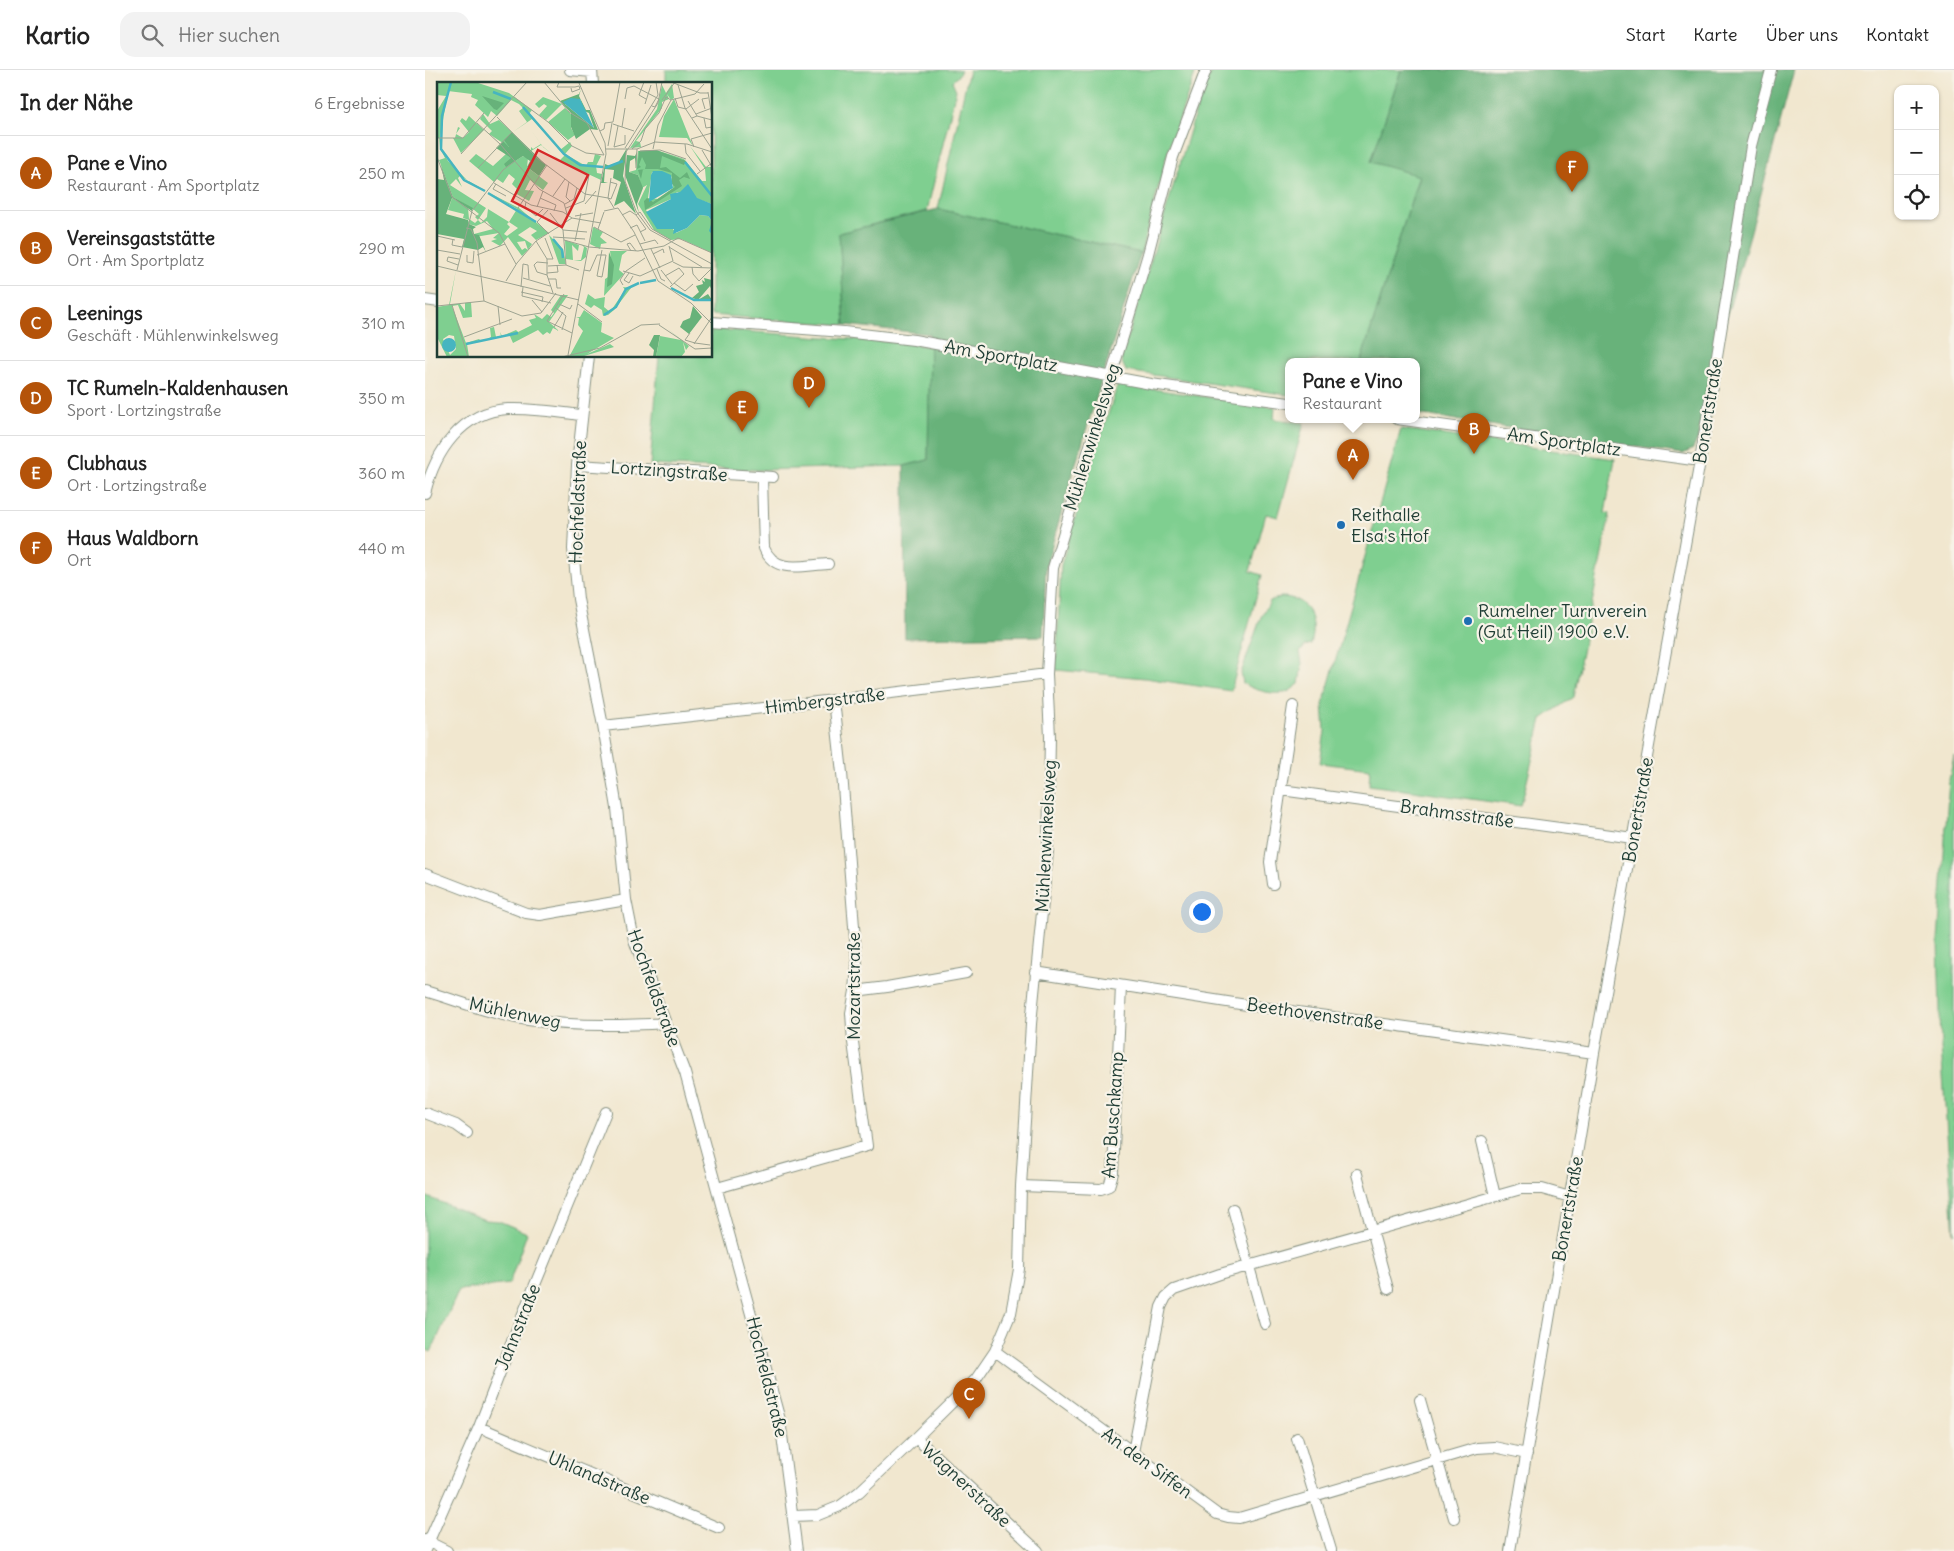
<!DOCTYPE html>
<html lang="de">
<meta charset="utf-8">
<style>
:root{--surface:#fff;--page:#f2f2f2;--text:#222;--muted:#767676;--line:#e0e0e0;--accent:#b45309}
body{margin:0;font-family:Delius,sans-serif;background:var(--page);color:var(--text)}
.controls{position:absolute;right:15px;top:15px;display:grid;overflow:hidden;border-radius:10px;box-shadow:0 1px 4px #0004}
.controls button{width:45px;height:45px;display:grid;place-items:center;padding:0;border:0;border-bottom:1px solid var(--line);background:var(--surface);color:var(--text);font:25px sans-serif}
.you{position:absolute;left:776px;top:841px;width:18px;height:18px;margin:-12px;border:4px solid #fff;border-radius:50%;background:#1a73e8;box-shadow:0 0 0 8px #1a73e833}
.badge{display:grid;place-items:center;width:32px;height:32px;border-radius:50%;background:var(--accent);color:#fff;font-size:16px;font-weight:700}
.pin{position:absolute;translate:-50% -41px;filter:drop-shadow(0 1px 2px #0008)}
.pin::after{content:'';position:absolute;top:26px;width:18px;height:15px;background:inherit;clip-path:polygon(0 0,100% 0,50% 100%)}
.popup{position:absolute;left:860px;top:288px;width:135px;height:65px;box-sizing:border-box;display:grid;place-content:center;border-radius:10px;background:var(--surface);filter:drop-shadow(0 1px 4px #0005);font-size:16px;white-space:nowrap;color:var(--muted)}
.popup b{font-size:19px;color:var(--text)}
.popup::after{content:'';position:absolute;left:50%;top:100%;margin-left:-10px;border:10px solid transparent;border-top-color:var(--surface)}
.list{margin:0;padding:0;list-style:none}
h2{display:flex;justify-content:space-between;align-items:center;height:65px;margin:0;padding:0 20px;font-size:21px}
h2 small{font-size:16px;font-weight:400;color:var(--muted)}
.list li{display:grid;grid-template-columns:32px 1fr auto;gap:15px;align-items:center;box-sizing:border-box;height:75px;padding:0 20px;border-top:1px solid var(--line)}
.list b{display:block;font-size:19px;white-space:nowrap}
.list p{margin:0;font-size:16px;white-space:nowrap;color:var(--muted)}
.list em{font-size:16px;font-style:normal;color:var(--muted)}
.icon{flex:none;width:28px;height:28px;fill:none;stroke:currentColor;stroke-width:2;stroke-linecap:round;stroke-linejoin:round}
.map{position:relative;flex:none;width:1529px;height:1481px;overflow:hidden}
header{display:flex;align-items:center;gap:30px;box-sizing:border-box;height:70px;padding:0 25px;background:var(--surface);border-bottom:1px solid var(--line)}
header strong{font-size:24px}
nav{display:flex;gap:28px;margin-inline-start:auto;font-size:18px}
.search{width:350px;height:45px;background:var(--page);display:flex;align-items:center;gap:12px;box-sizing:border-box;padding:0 18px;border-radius:15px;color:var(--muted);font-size:19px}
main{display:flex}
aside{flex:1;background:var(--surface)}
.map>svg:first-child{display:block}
.green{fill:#7fcf90;stroke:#4f8662}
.forest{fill:#67b27a;stroke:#437857}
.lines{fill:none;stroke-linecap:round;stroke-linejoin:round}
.street-casing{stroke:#889282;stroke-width:12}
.street{stroke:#fff;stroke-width:10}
.poi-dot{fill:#1f6fb2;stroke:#f7f3e8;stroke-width:2}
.labels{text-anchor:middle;stroke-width:4.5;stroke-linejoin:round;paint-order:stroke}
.street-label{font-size:18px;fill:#1f3d34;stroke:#f7f3e8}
.poi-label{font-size:18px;fill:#1f3d34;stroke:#f7f3e8;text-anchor:start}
.inset-river{fill:none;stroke:#46b5c0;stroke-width:2.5}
.inset-road{fill:none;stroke:#9da391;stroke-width:1}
.view{fill:#d62828;fill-opacity:0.15;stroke:#d62828;stroke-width:2.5}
.inset-edge{fill:none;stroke:#1f3d34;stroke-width:2.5}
</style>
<header>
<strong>Kartio</strong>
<div class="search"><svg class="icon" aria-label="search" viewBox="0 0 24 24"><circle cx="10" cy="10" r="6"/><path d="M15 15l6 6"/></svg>Hier suchen</div>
<nav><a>Start</a><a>Karte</a><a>Über uns</a><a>Kontakt</a></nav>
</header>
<main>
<aside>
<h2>In der Nähe<small>6 Ergebnisse</small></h2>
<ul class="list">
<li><span class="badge">A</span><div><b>Pane e Vino</b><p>Restaurant · Am Sportplatz</p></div><em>250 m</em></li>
<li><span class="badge">B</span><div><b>Vereinsgaststätte</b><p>Ort · Am Sportplatz</p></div><em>290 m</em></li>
<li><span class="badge">C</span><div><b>Leenings</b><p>Geschäft · Mühlenwinkelsweg</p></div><em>310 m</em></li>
<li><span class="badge">D</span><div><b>TC Rumeln-Kaldenhausen</b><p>Sport · Lortzingstraße</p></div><em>350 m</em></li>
<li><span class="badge">E</span><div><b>Clubhaus</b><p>Ort · Lortzingstraße</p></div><em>360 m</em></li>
<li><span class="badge">F</span><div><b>Haus Waldborn</b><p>Ort</p></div><em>440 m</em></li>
</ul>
</aside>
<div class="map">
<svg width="1529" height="1481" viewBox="0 0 1529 1481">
<rect width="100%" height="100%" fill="#f7f3e8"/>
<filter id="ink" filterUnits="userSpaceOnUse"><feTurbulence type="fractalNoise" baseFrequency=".02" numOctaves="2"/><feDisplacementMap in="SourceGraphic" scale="10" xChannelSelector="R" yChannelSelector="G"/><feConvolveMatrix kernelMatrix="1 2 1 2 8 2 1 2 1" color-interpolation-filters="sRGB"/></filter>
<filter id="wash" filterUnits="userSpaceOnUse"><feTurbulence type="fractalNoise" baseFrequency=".0096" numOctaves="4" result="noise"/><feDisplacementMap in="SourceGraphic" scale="20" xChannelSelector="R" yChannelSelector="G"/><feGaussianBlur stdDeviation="1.12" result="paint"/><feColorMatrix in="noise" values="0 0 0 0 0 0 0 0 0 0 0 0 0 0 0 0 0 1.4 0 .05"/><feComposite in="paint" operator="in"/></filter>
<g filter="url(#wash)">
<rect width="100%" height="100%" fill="#f1e7cf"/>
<!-- green -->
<path class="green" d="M241 0H536L532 7 527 11 531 20 502 141 414 163 420 255 286 245V14H241Z
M544 0H771L741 88 716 183 513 139Z
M787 0H976L946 92 994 105 936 291H864V325L701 301 696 290 772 37Z
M286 259 482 273 505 277 503 390 479 396 333 400 225 395 234 286H286Z
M693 314 850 337 849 349 879 353 853 447 841 444 825 501 837 505 806 621 720 608 631 600 636 495 665 399Z
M976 359 1190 389 1180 443 1185 444 1148 627 1117 649 1096 736 944 715 945 699 895 693 900 661 898 635Z
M856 527C884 527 893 551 886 574L880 576 875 582 877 594 874 614C871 616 868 619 864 621 853 627 828 620 818 613L816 603 836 547 845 531Z
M1529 686V1164L1516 977 1513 871 1524 710Z
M0 1126 60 1150 74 1151 102 1163 84 1214 34 1220 6 1282 0 1279Z"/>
<!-- forest -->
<path class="forest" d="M976 0H1369L1325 165 1282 315 1273 368 1268 379 1258 384 992 344V291H936L994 106 946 92Z
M513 139 716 183 648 403 621 496 618 566 480 568 479 396 503 390 505 264 420 255 414 163Z"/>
</g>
<g filter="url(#ink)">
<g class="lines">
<!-- street casing -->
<g class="street-casing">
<path id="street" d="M145 0 167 2
M167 0 168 14
M0 230 14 232
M286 252 419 262 489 270 726 314 864 333
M164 286 152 395 148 479 153 529 178 656 192 738 201 830 209 870 260 1003 355 1350 372 1481
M972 349 1275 391
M152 395 348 407
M337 407 339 478C350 505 379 495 403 494
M0 423C10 382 37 341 83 339 108 338 132 342 156 345
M178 656 409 630 622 604
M856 720 1208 768
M0 804 101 843 115 845 201 830
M848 814 845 792 868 636
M610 902 815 934 1169 983
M0 921C34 931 68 945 103 950 149 957 195 956 241 953
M430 921 462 917 541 903
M0 1043 31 1055 42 1063
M1057 1071 1070 1126
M932 1104 963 1219
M596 1116 676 1119 684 1116 688 1103 696 916
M292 1118 442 1076 428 972 426 943 430 921 432 895 417 703 409 630
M808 1139 840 1254
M570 1281 792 1444 803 1447 814 1448 1052 1378 1069 1377 1102 1384
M995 1330 1029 1448
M54 1357 294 1458
M491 1368 613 1481
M872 1368 906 1480
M708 1382 736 1237 741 1227 749 1220 795 1204 1096 1119H1117L1145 1127
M368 1446 393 1445 415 1436 434 1422 491 1368 551 1309 570 1281 586 1243 594 1199 596 1116 606 954 623 782 625 667 622 604 628 498 723 184 748 87 781 0
M0 1470 22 1481
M0 1480 54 1357 93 1256 181 1042
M1085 1481 1169 983 1275 391 1326 76 1346 0"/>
</g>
<!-- street -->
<use href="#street" class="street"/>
</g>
</g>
<!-- markers -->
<g class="poi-dot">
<circle cx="916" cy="455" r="5"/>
<circle cx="1043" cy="551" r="5"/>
</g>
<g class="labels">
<!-- street labels -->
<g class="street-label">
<text transform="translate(576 286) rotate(10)" y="6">Am Sportplatz</text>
<text transform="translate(1283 341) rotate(-81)" y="6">Bonertstraße</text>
<text transform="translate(667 367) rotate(-73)" y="6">Mühlenwinkelsweg</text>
<text transform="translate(1139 372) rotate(8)" y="6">Am Sportplatz</text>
<text transform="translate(244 401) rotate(4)" y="6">Lortzingstraße</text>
<text transform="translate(153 432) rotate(-88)" y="6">Hochfeldstraße</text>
<text transform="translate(400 631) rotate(-7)" y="6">Himbergstraße</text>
<text transform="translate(1213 740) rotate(-80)" y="6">Bonertstraße</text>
<text transform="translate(1032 744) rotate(8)" y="6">Brahmsstraße</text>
<text transform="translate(621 766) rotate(-87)" y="6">Mühlenwinkelsweg</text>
<text transform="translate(429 916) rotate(-90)" y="6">Mozartstraße</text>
<text transform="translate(229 918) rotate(70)" y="6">Hochfeldstraße</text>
<text transform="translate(90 943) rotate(12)" y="6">Mühlenweg</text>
<text transform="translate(890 944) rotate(8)" y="6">Beethovenstraße</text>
<text transform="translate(688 1045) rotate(-86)" y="6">Am Buschkamp</text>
<text transform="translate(1143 1139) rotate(-80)" y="6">Bonertstraße</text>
<text transform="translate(93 1257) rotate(-68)" y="6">Jahnstraße</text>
<text transform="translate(342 1307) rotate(76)" y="6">Hochfeldstraße</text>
<text transform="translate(722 1393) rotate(36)" y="6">An den Siffen</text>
<text transform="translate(174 1408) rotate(23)" y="6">Uhlandstraße</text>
<text transform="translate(541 1415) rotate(43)" y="6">Wagnerstraße</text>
</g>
<!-- poi labels -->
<g class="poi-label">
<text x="926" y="451">Reithalle<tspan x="926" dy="21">Elsa's Hof</tspan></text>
<text x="1053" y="547">Rumelner Turnverein<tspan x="1053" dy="21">(Gut Heil) 1900 e.V.</tspan></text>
</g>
</g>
<!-- overview -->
<g transform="translate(12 12)">
<rect width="275" height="275" fill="#f1e7cf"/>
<path d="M0 0H38L72 11 95 28 92 32 123 68 133 60 135 64 128 72 149 84 151 80H156L158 72 164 74 159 84 160 91 165 92 164 98 125 80 104 63 94 69V65L96 67 104 62 95 49 106 65 123 78 128 73 95 37 76 50 90 40 82 29 86 26 82 22 74 18 60 34 54 29 51 35 38 23 41 18 34 15 35 12 11 9 3 56H18L21 45 23 46 19 52 26 56 32 50 23 39 25 36 29 39 32 34 47 48 24 71 16 56H3L5 68 11 79 33 101 82 126 112 151 99 158 94 153 100 149 93 145 81 153 95 162 91 168 88 159 80 160 85 168 88 166 91 168 85 174 71 155 63 164 54 159 60 157 56 156 62 151 38 155 37 152 56 147 50 139 39 144 31 142 32 138 26 136 27 132 11 128 15 116 31 126 32 137 38 141 41 138 38 135 42 132 36 127 16 115 2 78 8 76 3 66 2 56H0V29L9 14 0 13ZM23 94 80 127 72 140 81 146 70 154 67 152 73 145 70 142 72 140 51 127 50 135 44 141 41 138 49 126 13 103 19 97 25 105 21 96ZM235 2 237 16 234 18 230 12 232 17 225 20V26L199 59 203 60 204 65 193 66 220 27 225 3 229 11ZM106 15 125 22 109 38 102 33 110 24 107 22 102 26 98 22ZM237 17 253 57 256 64 250 56 222 55 227 34ZM128 26 134 32V46L138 53 131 58 111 40ZM46 32 53 42 62 38 75 50 72 65 52 52 55 49 43 37ZM253 64 269 85H274L275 122 240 110 234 117 209 128 221 147 235 146 239 151 250 146 263 133 271 134 275 139V171L244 157 234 158 217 148 201 122 210 103 205 106 201 93 192 90 199 88 201 69 219 68 247 77 265 99H269L268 87ZM215 90 236 95V106L221 117 211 116ZM70 71 78 79 86 74 91 76 90 85 111 101 106 108 93 98 88 108 97 109 92 119 78 111 80 107 75 102 78 97 72 92 66 101 60 97 57 100 32 79 39 72 56 84ZM156 145 166 150 163 155 170 161 164 162 163 167 153 162ZM112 153 126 167 129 182H122ZM128 158 142 163 141 169 135 163 136 178H144L147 165 144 162 150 166 149 175 144 179 129 177ZM173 169H190L185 173 182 188 187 192 167 214 168 197 176 192ZM19 188 13 222H23L28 229V221L34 220 35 235 26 236 21 223 15 224 29 261 42 257 43 258 30 262 32 275H10L0 255V225L12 223ZM12 253 17 254 19 267 13 273 6 257ZM186 205 194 206 177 228 171 233 166 234 165 228 157 223 154 226 148 222 151 212 158 217 168 215 167 225 173 230 188 208ZM124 213H131L112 240 122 249 116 246 113 252 110 250 106 253 101 248 76 261 72 252 65 254 49 258 54 255 53 246 57 245 59 255 64 254 63 250 65 254 79 248 81 250 95 243 92 238 99 236 97 232 105 237 110 232 114 235 117 231 114 228ZM147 228 165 241 164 250 177 256 150 272 173 262 177 265 144 275H132L146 249 141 243 142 236 139 235H143ZM231 247 252 264 249 268 246 260 248 270 244 275H219L223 254 244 258Z" fill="#7fcf90" fill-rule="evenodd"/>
<path d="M144 7 142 14 149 28H153L161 48 153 47 139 57 134 45V31L123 19 142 12ZM143 17 147 29 152 31 157 46 128 22ZM45 14 67 21 60 28 65 30 57 27ZM75 50 109 83 102 94 90 85 93 79 86 74 69 85 67 82 74 76 59 66 66 59 72 65 67 58ZM190 66 186 94 199 132 187 119 177 124 184 100 176 96 177 88 168 87 167 100 171 101H164L168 82 173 84 181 81ZM219 68 249 79 247 83 225 74 223 86 229 85 243 96 250 90 253 97 247 95 242 98 245 104 208 128 207 119 210 116 216 120 238 105 234 101 235 91 221 87H206L204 97 201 88 208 87 209 83 205 75 202 83 204 85 200 87 202 69ZM200 70 199 86 198 76 193 79 192 90 201 93 206 106 200 122 202 131 188 93 190 73 198 74ZM4 83 16 115 36 126 35 129 15 116 9 132 31 138 32 142 39 145 36 147 37 152 42 153 49 170 46 165 41 168 25 165 27 157 0 152V97L7 98ZM172 170 177 183 175 202 170 205ZM267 196 275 198V209L273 204 261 218 271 212 275 218 265 219 255 216 262 210 259 204 266 202 265 198 268 200ZM256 224 265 235 252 252 243 245 246 239 253 236ZM217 253H223L219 275H216L217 268 212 263Z" fill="#67b27a" fill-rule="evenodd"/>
<path d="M134 16 143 17 157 46 128 22 126 20ZM225 89 234 93 236 106 212 120 214 93 216 89ZM251 102 260 116 275 122V152L272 149 275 139 271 134 263 133 250 146 236 152 237 147H220L209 130 234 117 233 112 243 110ZM5 263a7 7 0 1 1 14 0a7 7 0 1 1-14 0Z" fill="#46b5c0"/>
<path class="inset-river" d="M14 0 5 34 4 67 27 98 48 109M56 10 74 17M86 25 127 72 143 83 166 85M248 80 275 114M168 86 186 79M51 111 99 140M116 157 125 168 126 176M203 201 219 198M234 206 257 218H275M167 233 179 225 189 207 202 201M29 262 81 251"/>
<path class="inset-road" d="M122 0 120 5H138M207 0 202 13 209 17M225 0 221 21 189 70 188 99 199 129 213 148 275 182M234 0 263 11H271M241 3 248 26 275 67M197 4 222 17 218 25 215 24M134 6 135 10 143 7 142 4 138 5M271 10 275 36M77 15 111 40 135 64 149 71 167 73 150 41 132 30 107 0M229 15 234 18 258 12 267 2M238 16 241 25 249 27M188 17 190 6 197 4M225 18 238 0M251 19 260 34M208 22 214 3M249 27 262 17M268 27 265 17 271 16M259 32 275 26M60 35 100 76 148 112 171 116 177 126M255 36 260 34 275 38M267 36 269 46 275 45M40 41 63 62 102 107 127 121 130 132M176 42 197 49M181 44 177 65 188 62V53M185 45 188 26M163 49 167 47 168 41 176 40 183 0M0 56H26L47 31M248 62 249 71 263 89M171 64 175 41M257 65 254 57 275 51M188 66 221 13 219 0M169 67H200L218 60 250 62 275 70M195 67 204 59 208 47 222 31 229 15M216 67 221 43 234 18M265 68 275 85M203 69 223 68 249 77M24 72 90 0M0 75 15 115 62 151 79 182M41 86 75 50M199 86 200 67M260 92 275 81M132 100 129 115 133 119M173 100 180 102 174 117 171 116 174 96M57 101 94 123 126 130 135 136M59 102 56 107 69 114M116 114 128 97M103 116 119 123 117 129M89 120 88 125 99 134 106 127M128 122 137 117 140 106M148 122 159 109M100 125 106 109M81 126 110 83M129 126 147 119 152 93M111 128 100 140 112 152M167 129 181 126 197 150 221 199 254 221 275 242M113 131 126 148 129 183M185 133 193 129 199 133 209 147 203 150M199 133 203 130 215 147 234 158M138 134 156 131M157 145 184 160 198 153M29 146 34 147 40 161 47 219M193 146 200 143 208 159M161 147 167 130M126 148 150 150M0 154 18 158M116 155 148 157M108 156 116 177H110M16 157 15 163 25 165M127 158 152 165M99 159 110 177V193L116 211M138 159 144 131M203 162 218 158 221 162M232 164 236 179M152 165 201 169 227 164 241 156 275 171M232 165 265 185M214 167 223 186M0 168 23 172M194 169 190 162 193 161 199 169M216 172 226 167 227 171M30 173V180L36 181 37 169M40 173 68 162M236 180 246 185 275 186M21 183 10 179 11 175 22 177M0 184 142 218M111 184 129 183 142 188M255 185 256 192 262 199 275 186M220 187 224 197 228 199M20 188 35 129 66 88 78 79M147 188 153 189 160 173H169L165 195 160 194M224 188 235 202M186 189 203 194 236 179M110 191 121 190 120 183M192 191 187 198 192 201 196 194M110 193 100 190 97 183 100 180 111 181M160 194 165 168M228 194 242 186M86 196 113 204M111 197H119L120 206H124M69 199 80 181 99 159 135 136 164 141M237 201 248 209 256 202M186 203 183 198 189 189 208 176M84 205 86 182 91 183 92 197M86 205 85 214 114 221M233 205 247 192 242 186M84 210 106 215 105 220M127 212 110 239 135 251M95 218 105 230M122 222 133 227 135 223M141 222 165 240M15 223 31 275M0 224 47 219 85 234 104 231 119 211M61 224 63 243M119 226 129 234 125 248M222 243 258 267 275 266M117 245 126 230M253 251 248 258 258 261M27 255 75 237M258 261 273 263M257 262 275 235M131 273 169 72 168 61 142 1M125 275 163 266 204 243 223 242"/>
<path class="view" d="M101 68 151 93 125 145 75 119Z"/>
<rect width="275" height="275" class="inset-edge"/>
</g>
</svg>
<div class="controls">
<button>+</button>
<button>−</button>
<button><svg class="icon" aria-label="locate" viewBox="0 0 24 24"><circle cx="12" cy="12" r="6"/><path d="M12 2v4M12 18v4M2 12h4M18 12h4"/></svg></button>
</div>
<div class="you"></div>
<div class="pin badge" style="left:928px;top:410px">A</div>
<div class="popup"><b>Pane e Vino</b>Restaurant</div>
<div class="pin badge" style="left:1049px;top:384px">B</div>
<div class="pin badge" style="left:544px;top:1349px">C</div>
<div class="pin badge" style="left:384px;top:338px">D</div>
<div class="pin badge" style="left:317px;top:362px">E</div>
<div class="pin badge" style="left:1147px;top:122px">F</div>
</div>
</main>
